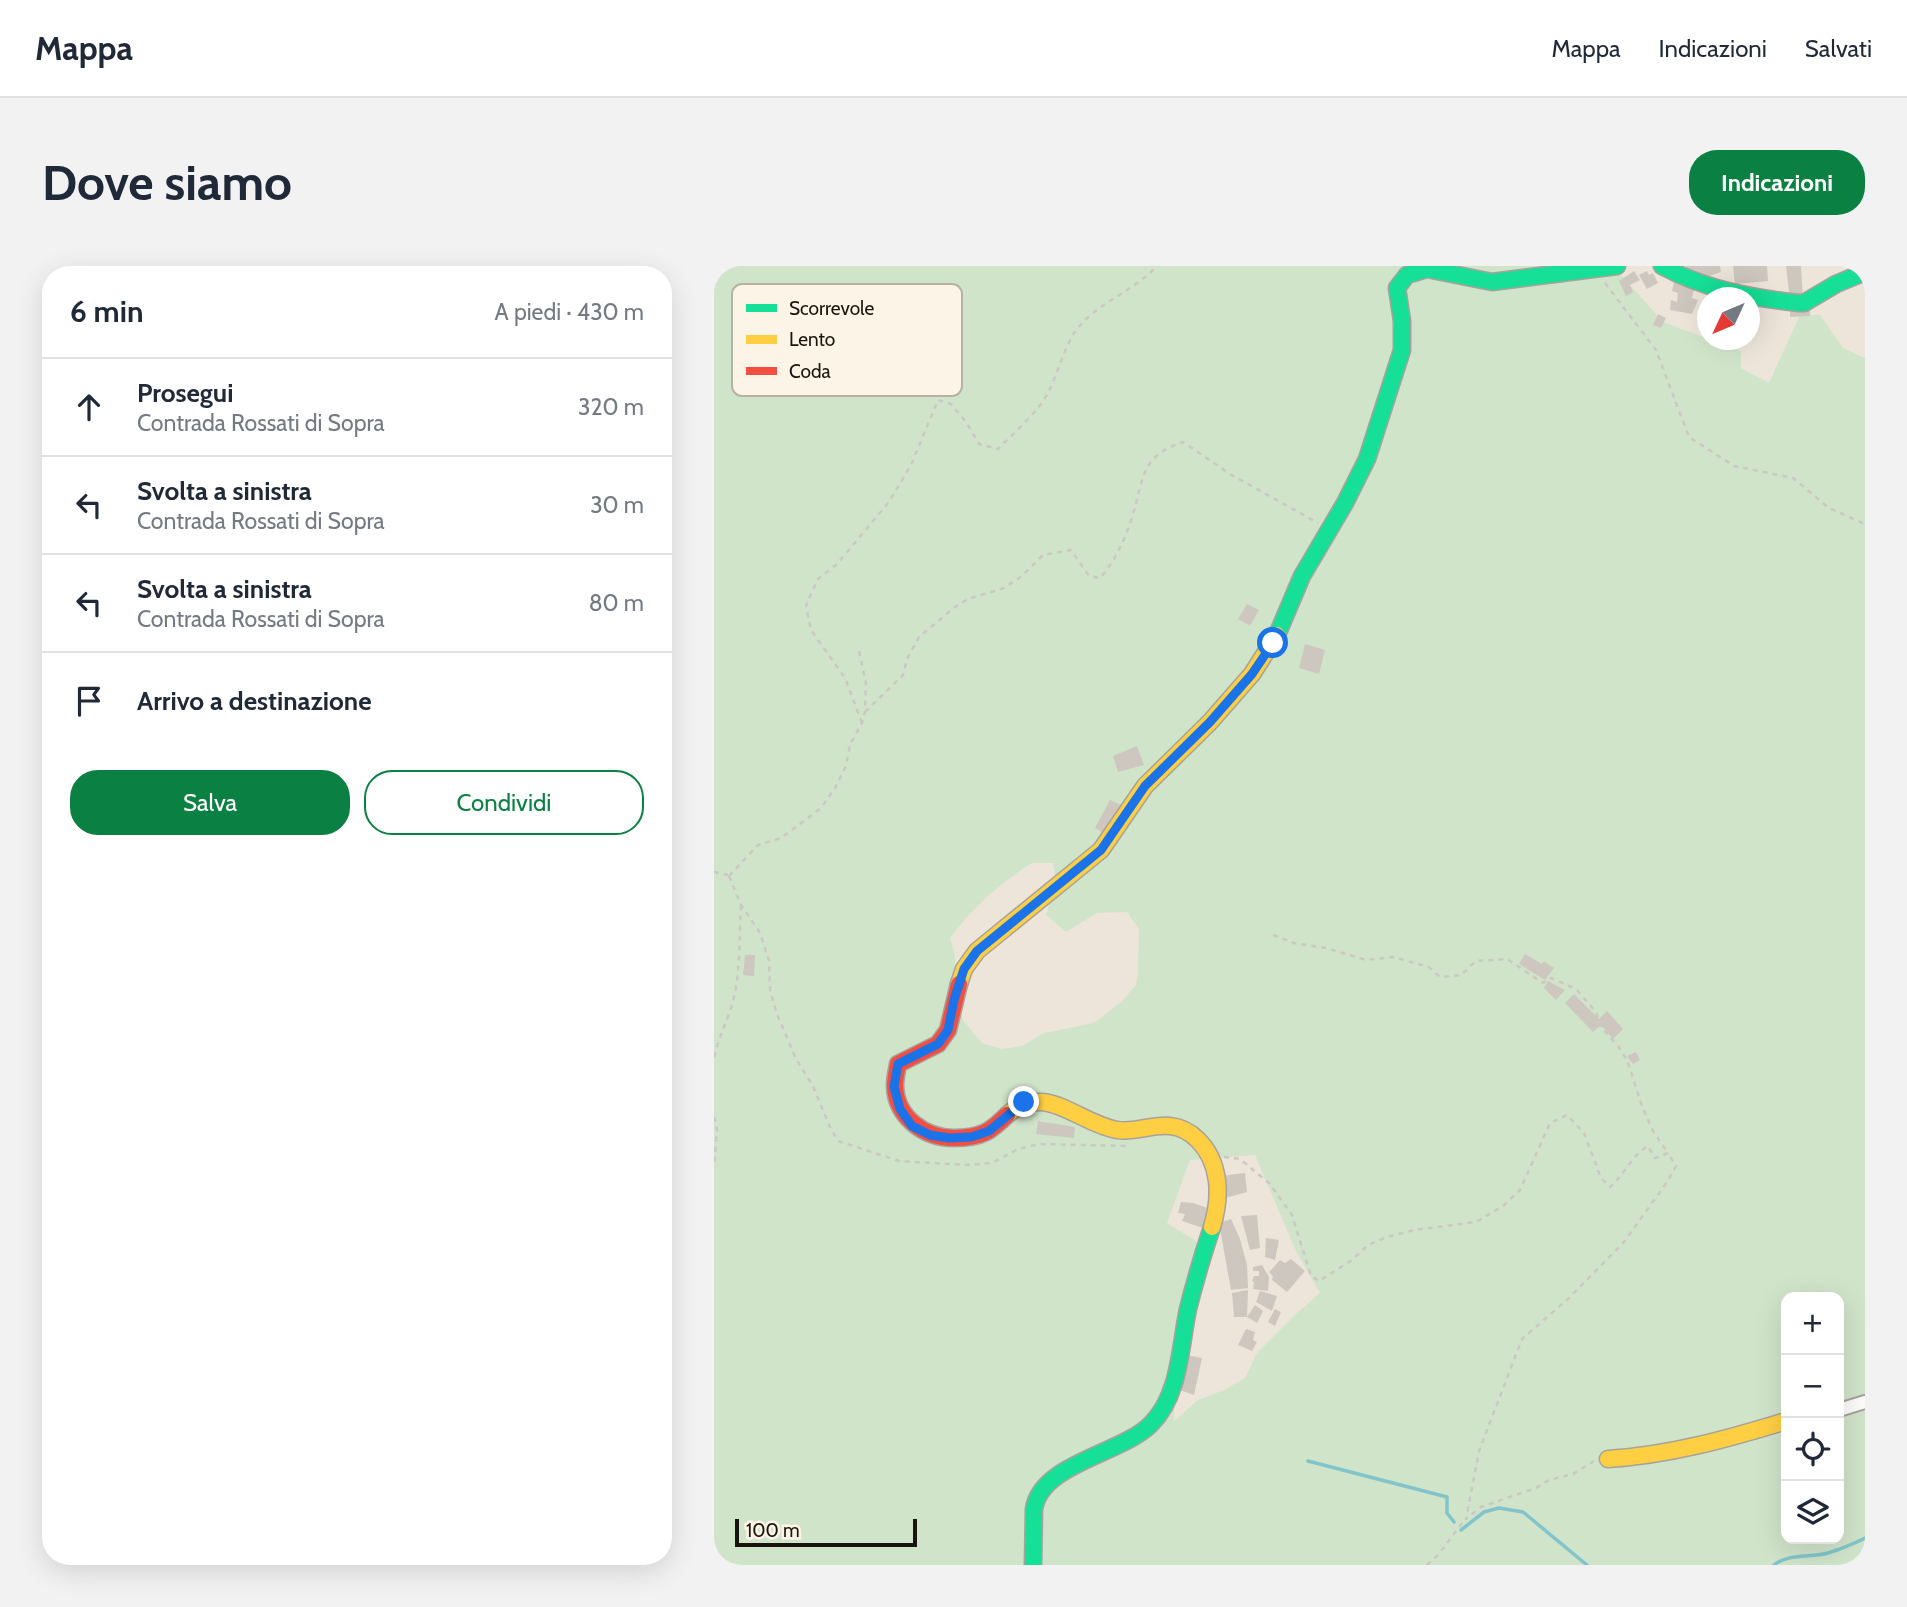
<!DOCTYPE html>
<html lang="it">
<meta charset="utf-8">
<style>
:root{--surface:#fff;--page:#f2f2f3;--text:#1f2937;--muted:#747a83;--line:#e0e1e3;--accent:#0b8043}
body{margin:0;font-family:Cabin,sans-serif;background:var(--page);color:var(--text)}
.controls{position:absolute;right:21px;bottom:21px;display:grid;overflow:hidden;border-radius:14px;box-shadow:0 7px 28px #0002}
.controls button{width:63px;height:63px;display:grid;place-items:center;padding:0;border:0;border-bottom:2px solid var(--line);background:var(--surface);color:var(--text);font:35px sans-serif}
.compass{position:absolute;left:983px;top:21px;width:63px;height:63px;border-radius:50%;background:var(--surface);box-shadow:0 7px 28px #0002;rotate:226deg}
.scale{position:absolute;left:21px;bottom:18px;width:182px;box-sizing:border-box;padding-left:7px;border:4px solid #19140d;border-top:0;font-size:19px;line-height:24px;white-space:nowrap;color:#19140d;-webkit-text-stroke:5px #fdf4e8;paint-order:stroke}
.stop{position:absolute;width:21px;height:21px;margin:-16px;border:5px solid #1a73e8;border-radius:50%;background:#fff}
.stop.end{background:#1a73e8;border-color:#fff;box-shadow:0 2px 7px #0008}
.list{margin:0;padding:0;list-style:none}
h2{display:flex;justify-content:space-between;align-items:center;height:91px;margin:0;padding:0 28px;font-size:30px}
h2 small{font-size:23px;font-weight:400;color:var(--muted)}
.list li{display:grid;grid-template-columns:46px 1fr auto;gap:21px;align-items:center;box-sizing:border-box;height:98px;padding:0 28px;border-top:2px solid var(--line)}
.list b{display:block;font-size:26px;white-space:nowrap}
.list p{margin:0;font-size:23px;white-space:nowrap;color:var(--muted)}
.list em{font-size:23px;font-style:normal;color:var(--muted)}
.actions{display:flex;gap:14px;padding:21px 28px}
.actions a{flex:1;padding:16px 0;border:2px solid var(--accent);border-radius:28px;text-align:center;font-size:24px;color:var(--accent)}
.actions .main{background:var(--accent);color:#fff}
.icon{flex:none;width:38px;height:38px;fill:none;stroke:currentColor;stroke-width:2;stroke-linecap:round;stroke-linejoin:round}
.map{position:relative;flex:none;width:1151px;height:1299px;overflow:hidden;border-radius:28px}
header{display:flex;align-items:center;gap:42px;box-sizing:border-box;height:98px;padding:0 35px;background:var(--surface);border-bottom:2px solid var(--line)}
header strong{font-size:33px}
nav{display:flex;gap:38px;margin-inline-start:auto;font-size:24px}
.intro{display:flex;align-items:center;justify-content:space-between;box-sizing:border-box;height:168px;padding:0 42px}
h1{margin:0;font-size:49px}
.button{padding:18px 32px;border-radius:28px;background:var(--accent);color:#fff;font-size:24px;font-weight:700}
main{display:flex;gap:42px;padding:0 42px}
aside{flex:1;background:var(--surface);border-radius:28px;box-shadow:0 7px 28px #0002}
.map>svg:first-child{display:block}
.green{fill:#d0e4ca;fill-rule:evenodd}
.lines{fill:none;stroke-linecap:round;stroke-linejoin:round}
.stream{stroke:#83c4cb;stroke-width:3.5}
.building{fill:#cec7bf}
.street-casing{stroke:#a8a29a;stroke-width:16}
.fast-casing{stroke:#a8a29a;stroke-width:19}
.slow-casing{stroke:#a8a29a;stroke-width:19}
.jam-casing{stroke:#a8a29a;stroke-width:19}
.path{stroke:#cbc8c4;stroke-width:2.5;stroke-dasharray:5 5;stroke-linecap:butt}
.street{stroke:#fcfbf9;stroke-width:12}
.fast{stroke:#16e098;stroke-width:16}
.slow{stroke:#ffcf43;stroke-width:16}
.jam{stroke:#f24e42;stroke-width:16}
.route{stroke:#1a73e8;stroke-width:9}
.key{fill:#fdf4e8;stroke:#b9b1a6;stroke-width:2}
.key-label{font-size:19px;fill:#19140d}
</style>
<header>
<strong>Mappa</strong>
<nav><a>Mappa</a><a>Indicazioni</a><a>Salvati</a></nav>
</header>
<div class="intro"><h1>Dove siamo</h1><a class="button">Indicazioni</a></div>
<main>
<aside>
<h2>6 min<small>A piedi · 430 m</small></h2>
<ul class="list">
<li><svg class="icon" aria-label="ahead" viewBox="0 0 24 24"><path d="M12 20V5M6 11l6-6 6 6"/></svg><div><b>Prosegui</b><p>Contrada Rossati di Sopra</p></div><em>320 m</em></li>
<li><svg class="icon" aria-label="left" viewBox="0 0 24 24"><path d="M17 20v-9H6M10 6l-5 5 5 5"/></svg><div><b>Svolta a sinistra</b><p>Contrada Rossati di Sopra</p></div><em>30 m</em></li>
<li><svg class="icon" aria-label="left" viewBox="0 0 24 24"><path d="M17 20v-9H6M10 6l-5 5 5 5"/></svg><div><b>Svolta a sinistra</b><p>Contrada Rossati di Sopra</p></div><em>80 m</em></li>
<li><svg class="icon" aria-label="arrive" viewBox="0 0 24 24"><path d="M6 21V4h12l-3 4 3 4H6"/></svg><div><b>Arrivo a destinazione</b></div></li>
</ul>
<div class="actions"><a class="main">Salva</a><a>Condividi</a></div>
</aside>
<div class="map">
<svg width="1151" height="1299" viewBox="0 0 1151 1299">
<rect width="100%" height="100%" fill="#ede5da"/>
<!-- green -->
<path class="green" d="M0 0H903L908 10 949 56 1027 85V102L1055 117 1086 49H1106L1129 82 1151 92V1297L1149 1299H0ZM318 597H339L342 615 332 649 352 666 383 647 413 646 425 663 424 708 422 719 407 736 383 755 375 758 330 767 308 780 288 783 268 777 249 754 242 731 241 689 236 672C258 642 287 616 318 597ZM541 889 582 985 606 1027 584 1046 543 1087 531 1112 510 1124 484 1134 460 1155 462 1104 490 980 453 957 476 894ZM1072 1031H1125V1273H1072Z"/>
<g class="lines">
<!-- stream -->
<path class="stream" d="M594 1195 733 1231V1247L740 1256
M747 1264 770 1246 785 1242 809 1246 873 1299
M1060 1299C1075 1287 1097 1292 1114 1287 1127 1283 1139 1278 1151 1272"/>
</g>
<!-- building -->
<path class="building" d="M972 0H1006L1007 6 986 13 977 12Z
M1019 0H1053L1054 15 1021 18Z
M1072 0H1087L1089 33 1076 34Z
M920 5 926 14 916 19 919 26 912 30 905 15Z
M933 5 935 9 939 7 944 17 933 23 925 9Z
M960 16 981 19 978 32 984 34 978 48 956 44 957 34 963 36 964 27 958 25Z
M1096 40V50L1076 51V41Z
M944 48 952 52 947 62 939 59Z
M533 338 545 344 536 360 524 353Z
M591 378 611 384 605 408 585 402Z
M423 480 430 499 404 506 399 490Z
M396 534 411 541 391 568 381 562Z
M811 688 828 698 830 695 840 702 831 714 805 698Z
M31 689H41L40 710 29 709Z
M834 715 851 724 842 734 830 722Z
M860 728 885 753 893 745 909 763 899 773 887 759 879 766 851 737Z
M922 786 926 794 919 798 913 790Z
M324 855 361 861 360 872 322 868Z
M531 907 533 926 511 932 507 910Z
M467 936 479 937 499 944 491 954 489 962 468 955 471 948 464 947Z
M543 949 546 982 536 984 527 950Z
M517 953 526 973 533 999 534 1022 517 1024 505 957Z
M552 972 565 974 561 994 551 991Z
M577 993 591 1005 573 1026 558 1014 559 1010 555 1006 566 994 571 997Z
M548 999 555 1011 554 1025 539 1023 540 1016 538 1015 540 1010H545V1005H539V1001Z
M534 1024 533 1051 541 1039 549 1045 543 1057 533 1051H520L518 1027Z
M546 1025 563 1030 558 1045 542 1036Z
M561 1043 567 1046 561 1060 554 1056Z
M532 1063 541 1066 539 1074 543 1076 538 1085 524 1079Z
M472 1089 488 1092 480 1129 466 1124Z"/>
<g class="lines">
<!-- street casing -->
<g class="street-casing">
<path id="street" d="M1125 1144 1151 1136"/>
</g>
<!-- fast casing -->
<g class="fast-casing">
<path id="fast" d="M948 0C990 23 1038 32 1085 37H1090L1122 18 1151 6
M563 369 588 310 631 237 653 193 688 84V55L683 22 693 9 713 3 778 16 903 0
M319 1299 320 1243C327 1197 408 1188 437 1158 466 1129 466 1081 474 1043 481 1015 489 988 498 961"/>
</g>
<!-- slow casing -->
<g class="slow-casing">
<path id="slow" d="M245 718 250 703 263 685 387 584 431 520 496 456 538 408 563 369
M293 849C332 815 363 857 403 864 421 867 438 858 456 860 468 861 476 866 484 874 507 897 507 931 498 961
M894 1193C956 1189 1013 1173 1072 1155"/>
</g>
<!-- jam casing -->
<g class="jam-casing">
<path id="jam" d="M245 718 234 764 224 778 184 798C183 805 181 812 181 820 182 851 210 872 240 872 250 872 262 871 272 866 280 862 287 855 293 849"/>
</g>
<!-- path -->
<path class="path" d="M891 17 942 84 975 171 1020 200 1079 212 1115 242 1151 258
M151 446 189 409 193 393 205 371 241 341 254 333 290 322 308 310 329 289 357 284 375 310 386 312C402 294 412 271 419 248 430 211 427 190 469 176L516 208 604 257
M148 457 131 412 97 364 92 339 104 313 123 298 175 236 197 199 224 134 237 138 252 156 265 178 284 183C300 167 323 147 334 127 344 107 350 81 363 63 385 35 418 27 443 0
M0 606 14 609
M15 610 27 639 46 667 55 695 56 724 63 748 82 793 99 820 115 859 124 875 185 895 253 899 278 897 304 883 326 878 415 880
M15 610 44 579 67 572 107 542 121 522 132 500 136 479 148 457 151 446 152 417 144 381
M559 669 580 677 612 682 652 694 679 691 715 701 726 711 747 709 762 695 793 693 829 717 837 712 862 723 882 746 887 761 904 780 913 794 928 840 939 865 954 887
M0 791C5 772 12 757 18 739 27 707 25 671 27 639
M0 851 3 864 0 901
M510 891 526 893 556 918 578 949 597 1010 605 1015 638 994 654 979 673 971 700 964 762 956 789 940 806 924 836 857 853 849 870 867 887 912 896 921C911 908 918 889 934 880L941 892 954 887 962 900 953 916 910 976 855 1032 808 1073 765 1185 752 1253 767 1241 822 1222 835 1214 859 1208 880 1195
M713 1299 725 1288 751 1253"/>
<!-- street -->
<use href="#street" class="street"/>
<!-- fast -->
<use href="#fast" class="fast"/>
<!-- slow -->
<use href="#slow" class="slow"/>
<!-- jam -->
<use href="#jam" class="jam"/>
</g>
<g class="lines">
<!-- route -->
<path class="route" d="M310 836 275 865 257 871 235 872 216 869 198 860 186 843 180 821 184 798 224 778 234 764 240 734 250 703 263 685 387 584 431 520 496 456 538 408 559 377"/>
</g>
<!-- legend -->
<rect x="18" y="18" width="230" height="112" rx="10" class="key"/>
<rect x="32" y="38" width="31" height="8" fill="#16e098"/>
<rect x="32" y="69" width="31" height="9" fill="#ffcf43"/>
<rect x="32" y="101" width="31" height="8" fill="#f24e42"/>
<g class="key-label">
<text x="75" y="49">Scorrevole</text>
<text x="75" y="80">Lento</text>
<text x="75" y="112">Coda</text>
</g>
</svg>
<div class="controls">
<button>+</button>
<button>−</button>
<button><svg class="icon" aria-label="locate" viewBox="0 0 24 24"><circle cx="12" cy="12" r="6"/><path d="M12 2v4M12 18v4M2 12h4M18 12h4"/></svg></button>
<button><svg class="icon" aria-label="layers" viewBox="0 0 24 24"><path d="M12 4l9 5-9 5-9-5zM3 14l9 5 9-5"/></svg></button>
</div>
<svg class="compass" viewBox="-18 -18 36 36"><path d="M0-13l5 13h-10z" fill="#e53935"/><path d="M0 13l5-13h-10z" fill="#747a83"/></svg>
<div class="scale">100 m</div>
<div class="stop" style="left:559px;top:377px"></div>
<div class="stop end" style="left:310px;top:836px"></div>
</div>
</main>
